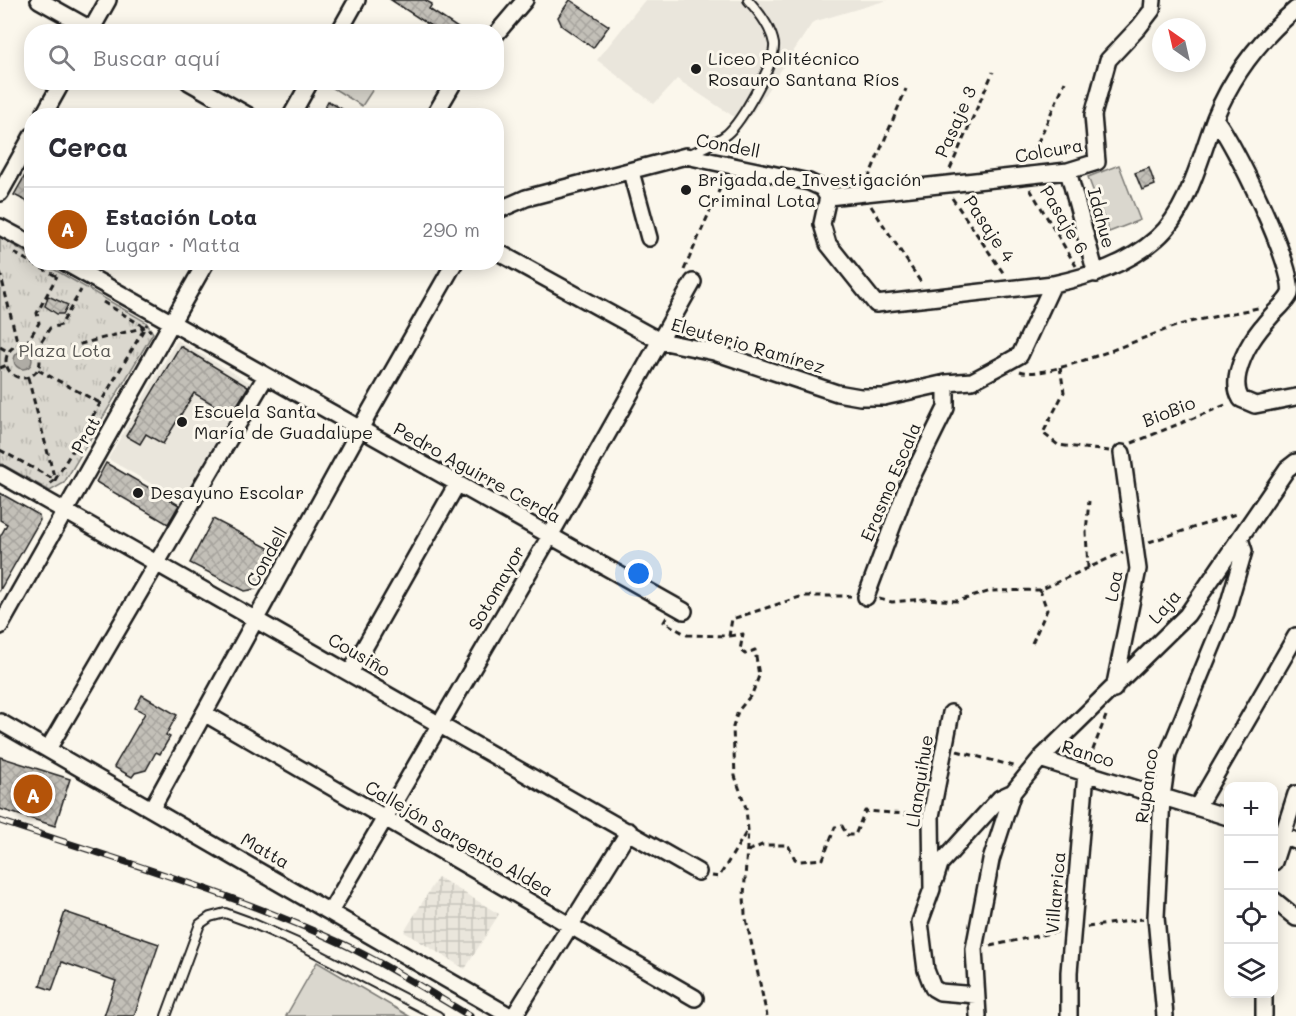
<!DOCTYPE html>
<html lang="es">
<meta charset="utf-8">
<style>
:root{--surface:#fff;--page:#f2f2f3;--text:#2b2b33;--muted:#7c7c81;--line:#e1e1e2;--accent:#b45309}
body{margin:0;font-family:Mali,sans-serif;background:var(--page);color:var(--text)}
.controls{position:absolute;right:18px;bottom:18px;display:grid;overflow:hidden;border-radius:12px;box-shadow:0 3px 15px #0003}
.controls button{width:54px;height:54px;display:grid;place-items:center;padding:0;border:0;border-bottom:2px solid var(--line);background:var(--surface);color:var(--text);font:30px sans-serif}
.compass{position:absolute;left:1152px;top:18px;width:54px;height:54px;border-radius:50%;background:var(--surface);box-shadow:0 3px 15px #0003;rotate:326deg}
.you{position:absolute;left:639px;top:574px;width:21px;height:21px;margin:-15px;border:4px solid #fff;border-radius:50%;background:#1a73e8;box-shadow:0 0 0 9px #1a73e833}
.badge{display:grid;place-items:center;width:39px;height:39px;border-radius:50%;background:var(--accent);color:#fff;font-size:20px;font-weight:700}
.pin{position:absolute;translate:-50% -50%;border:3px solid #fff;box-shadow:0 2px 6px #0006}
.list{margin:0;padding:0;list-style:none}
h2{display:flex;justify-content:space-between;align-items:center;height:78px;margin:0;padding:0 24px;font-size:26px}
h2 small{font-size:20px;font-weight:400;color:var(--muted)}
.list li{display:grid;grid-template-columns:39px 1fr auto;gap:18px;align-items:center;box-sizing:border-box;height:84px;padding:0 24px;border-top:2px solid var(--line)}
.list b{display:block;font-size:22px;white-space:nowrap}
.list p{margin:0;font-size:20px;white-space:nowrap;color:var(--muted)}
.list em{font-size:20px;font-style:normal;color:var(--muted)}
.icon{flex:none;width:33px;height:33px;fill:none;stroke:currentColor;stroke-width:2;stroke-linecap:round;stroke-linejoin:round}
.map{position:relative;flex:none;width:1296px;height:1016px;overflow:hidden}
.search{position:absolute;background:var(--surface);box-shadow:0 3px 15px #0003;left:24px;top:24px;width:480px;height:66px;display:flex;align-items:center;gap:15px;box-sizing:border-box;padding:0 21px;border-radius:24px;color:var(--muted);font-size:22px}
.panel{position:absolute;background:var(--surface);box-shadow:0 3px 15px #0003;left:24px;top:108px;width:480px;height:162px;border-radius:24px}
.map>svg:first-child{display:block}
.built{fill:#eae6dc}
.industrial{fill:url(#industrial-grid)}
.grass{fill:url(#grass-tufts);stroke:#7b7a75;stroke-width:1.5}
.pitch{fill:#dad7ce;stroke:#7b7a75;stroke-width:1.5}
.water{fill:#afaca5;stroke:#74726e;stroke-width:1.5}
.building{fill:url(#building-cross-hatch);stroke:#1c1c1c;stroke-width:1.5}
.lines{fill:none;stroke-linecap:round;stroke-linejoin:round}
.service-casing{stroke:#1c1c1c;stroke-width:12}
.minor-casing{stroke:#1c1c1c;stroke-width:20}
.path{stroke:#1c1c1c;stroke-width:3;stroke-dasharray:6 4.5;stroke-linecap:butt}
.service{stroke:#fbf7ec;stroke-width:8}
.minor{stroke:#fbf7ec;stroke-width:15}
.rail-casing{stroke:#1c1c1c;stroke-width:7}
.rail{stroke:#fbf7ec;stroke-width:4.5;stroke-dasharray:14;stroke-linecap:butt}
.poi-dot{fill:#1c1c1c;stroke:#fbf7ec;stroke-width:2}
.labels{text-anchor:middle;stroke-width:6;stroke-linejoin:round;paint-order:stroke}
.poi-label{font-size:18px;fill:#1c1c1c;stroke:#fbf7ec;text-anchor:start}
.street-label{font-size:18px;fill:#1c1c1c;stroke:#fbf7ec}
.park-label{font-size:18px;fill:#555451;stroke:#fbf7ec}
</style>
<div class="map">
<svg width="1296" height="1016" viewBox="0 0 1296 1016">
<defs>
<pattern id="industrial-grid" width="8" height="8" patternUnits="userSpaceOnUse" patternTransform="scale(1.5)"><rect width="8" height="8" fill="#eae6dc"/><path d="M0 4h8M4 0v8" fill="none" stroke="#c8c5bc"/></pattern>
<pattern id="grass-tufts" width="24" height="20" patternUnits="userSpaceOnUse" patternTransform="scale(1.5)"><rect width="24" height="20" fill="#dad7ce"/><path d="M3 7l-1-3M5 7V3M7 7l1-3M15 17l-1-3M17 17v-4M19 17l1-3" fill="none" stroke="#bab8b0"/></pattern>
<pattern id="building-cross-hatch" width="8" height="8" patternUnits="userSpaceOnUse" patternTransform="scale(1.5)"><rect width="8" height="8" fill="#c3c0b8"/><path d="M0 0l8 8M0 8l8-8" fill="none" stroke="#a7a49e"/></pattern>
</defs>
<rect width="100%" height="100%" fill="#fbf7ec"/>
<filter id="ink" filterUnits="userSpaceOnUse"><feTurbulence type="fractalNoise" baseFrequency=".0167" numOctaves="2"/><feDisplacementMap in="SourceGraphic" scale="12" xChannelSelector="R" yChannelSelector="G"/><feConvolveMatrix kernelMatrix="1 2 1 2 8 2 1 2 1" color-interpolation-filters="sRGB"/></filter>
<g filter="url(#ink)">
<!-- built -->
<path class="built" d="M645 0H888L813 22 745 124 677 79 654 104 597 60Z
M177 340 256 386 187 504 108 459Z"/>
<!-- industrial -->
<path class="industrial" d="M438 877 499 914 465 969 404 932Z"/>
<!-- grass -->
<path class="grass" d="M0 237 31 256 32 262 43 263 146 322 153 333 64 483 50 491 0 463Z"/>
<!-- pitch -->
<path class="pitch" d="M336 83V82L377 83 362 106 333 88Z
M1119 165 1140 220 1109 232 1088 177Z
M317 962 409 1016H286Z"/>
<!-- water -->
<path class="water" d="M14 360a9 9 0 1 1 18 0a9 9 0 1 1-18 0Z"/>
<!-- building -->
<path class="building" d="M391 0H425L432 4 429 9 464 32H440Z
M570 0 609 26 593 48 562 26 558 17Z
M328 101 354 116H320Z
M32 163V204L14 195Z
M1149 168 1155 185 1142 190 1135 173Z
M48 296 68 305 63 314H57L45 306Z
M180 346 248 387 231 415 194 393 163 444 146 434 140 444 126 436Z
M106 463 179 505 168 524 96 482Z
M0 493 39 515 40 520 0 590V537L7 524 0 520Z
M213 519 276 552 256 589 245 591 190 563Z
M142 695 177 715 166 735 170 737 160 754 156 752 146 770 135 773 132 777 114 767 145 713 135 708Z
M0 757 70 779 55 826 0 809Z
M65 912 159 944 134 1016H104L116 981 62 962 52 990 40 986Z"/>
<g class="lines">
<!-- service casing -->
<g class="service-casing">
<path id="service" d="M690 154C702 148 716 143 727 134 741 122 776 62 774 44 771 27 759 12 748 0
M166 1016 200 924 210 917 225 913 247 921 297 943 438 1016"/>
</g>
<!-- minor casing -->
<g class="minor-casing">
<path id="minor" d="M39 0 96 32
M90 32 108 0
M339 32 357 0
M496 34 525 0
M189 82 249 116
M43 116 62 82
M291 116 310 82
M434 116 454 82
M1215 119C1233 140 1296 269 1290 294 1287 301 1278 309 1272 315 1256 333 1244 349 1238 373 1236 382 1236 391 1241 399L1255 405 1296 397
M1068 171 1096 274
M631 172 649 238
M0 193 32 136
M828 197 1068 171 1097 162 1093 115 1108 60 1139 27 1152 10 1153 0
M496 211 526 198 686 156 809 182 822 188 828 197 822 224 828 244 876 304 1053 284
M0 227 32 244
M496 251 660 341 714 352 837 393 860 397H884L946 383 972 381 1004 364 1020 355 1053 284C1091 276 1128 264 1157 238 1188 211 1201 155 1215 118 1233 74 1260 39 1296 9
M64 262 684 611
M0 474 698 872
M866 597 907 487 946 408V383
M0 626 206 262
M350 673 457 484
M1114 689 1138 569 1122 453
M204 713 695 998
M951 713 931 816 932 889 920 922 926 970 933 988 940 992 976 995
M0 722 510 1016
M48 749 266 376
M1040 759 1228 817
M1197 807 1296 636
M152 808 370 411 455 262
M1274 832 1296 841
M1274 862 1296 794
M935 880 940 864 1000 798 1013 792
M1274 900 1296 918
M330 912 550 536 693 282
M514 1016 629 831
M978 1016 974 949 991 860 1013 792 1040 759 1187 615 1287 469 1296 462
M1069 1016V972L1086 773
M1165 1016 1156 917 1162 797 1168 754 1226 613 1244 551 1240 539
M1264 1016V994"/>
</g>
<!-- path -->
<path class="path" d="M1029 162 1065 82
M950 169 993 72
M868 179 906 89
M1030 189 1076 266
M952 198 1004 274
M871 206 922 284
M14 253 58 277
M684 270 725 177
M0 272 18 345
M103 302 151 331
M6 361a17 17 0 1 1 34 0a17 17 0 1 1-34 0Z
M26 344 39 323 37 313 57 276
M0 347 9 352
M36 350 50 328 61 325 81 290
M39 355 145 327
M1060 367 1064 392 1043 433 1058 445 1109 451
M0 368 7 365
M38 370 100 403
M1020 371C1047 382 1152 332 1186 323 1210 317 1234 313 1258 308
M28 378 55 480 48 485
M1132 443 1228 404
M0 450 55 480 147 324
M1149 542 1239 513
M1088 568 1086 532 1089 501
M879 599 892 602 925 599 958 601 991 591 1040 590 1123 552
M667 617 664 622 687 635 729 636 732 619 803 596H851
M730 636 743 634 740 650 745 654 755 650 759 676 752 694 738 711 733 727 735 776 746 808 748 830 744 896 745 914 767 1016
M1032 643 1047 610 1040 590
M957 751 1017 767
M1089 760 1106 716
M748 851 762 845H788L795 859 800 861 823 859 835 827 842 826 847 835H855L865 811 918 815
M712 876 719 877 747 831
M1087 927 1143 919
M990 946 1060 931"/>
<!-- service -->
<use href="#service" class="service"/>
<!-- minor -->
<use href="#minor" class="minor"/>
<!-- rail casing -->
<g class="rail-casing">
<path id="rail" d="M0 821C115 859 233 893 343 944 387 965 428 991 470 1016"/>
</g>
<!-- rail -->
<use href="#rail" class="rail"/>
</g>
</g>
<!-- markers -->
<g class="poi-dot">
<circle cx="696" cy="69" r="6"/>
<circle cx="686" cy="190" r="6"/>
<circle cx="182" cy="422" r="6"/>
<circle cx="138" cy="493" r="6"/>
</g>
<g class="labels">
<!-- poi labels -->
<g class="poi-label">
<text x="708" y="65">Liceo Politécnico<tspan x="708" dy="21">Rosauro Santana Ríos</tspan></text>
<text x="698" y="186">Brigada de Investigación<tspan x="698" dy="21">Criminal Lota</tspan></text>
<text x="194" y="418">Escuela Santa<tspan x="194" dy="21">María de Guadalupe</tspan></text>
<text x="150" y="499">Desayuno Escolar</text>
</g>
<!-- street labels -->
<g class="street-label">
<text transform="translate(956 122) rotate(-66)" y="6">Pasaje 3</text>
<text transform="translate(728 146) rotate(11)" y="6">Condell</text>
<text transform="translate(1049 151) rotate(-10)" y="6">Colcura</text>
<text transform="translate(1101 218) rotate(75)" y="6">Idahue</text>
<text transform="translate(1064 220) rotate(59)" y="6">Pasaje 6</text>
<text transform="translate(989 229) rotate(56)" y="6">Pasaje 4</text>
<text transform="translate(748 346) rotate(16)" y="6">Eleuterio Ramírez</text>
<text transform="translate(1169 412) rotate(-21)" y="6">BioBio</text>
<text transform="translate(86 435) rotate(-60)" y="6">Prat</text>
<text transform="translate(477 473) rotate(29)" y="6">Pedro Aguirre Cerda</text>
<text transform="translate(891 482) rotate(-67)" y="6">Erasmo Escala</text>
<text transform="translate(267 557) rotate(-61)" y="6">Condell</text>
<text transform="translate(1114 586) rotate(-80)" y="6">Loa</text>
<text transform="translate(497 588) rotate(-60)" y="6">Sotomayor</text>
<text transform="translate(1165 607) rotate(-49)" y="6">Laja</text>
<text transform="translate(359 655) rotate(30)" y="6">Cousiño</text>
<text transform="translate(1088 754) rotate(17)" y="6">Ranco</text>
<text transform="translate(920 781) rotate(-81)" y="6">Llanquihue</text>
<text transform="translate(1147 786) rotate(-82)" y="6">Rupanco</text>
<text transform="translate(459 839) rotate(30)" y="6">Callejón Sargento Aldea</text>
<text transform="translate(265 851) rotate(30)" y="6">Matta</text>
<text transform="translate(1056 893) rotate(-85)" y="6">Villarrica</text>
</g>
<!-- park labels -->
<g class="park-label">
<text x="65" y="357">Plaza Lota</text>
</g>
</g>
</svg>
<div class="controls">
<button>+</button>
<button>−</button>
<button><svg class="icon" aria-label="locate" viewBox="0 0 24 24"><circle cx="12" cy="12" r="6"/><path d="M12 2v4M12 18v4M2 12h4M18 12h4"/></svg></button>
<button><svg class="icon" aria-label="layers" viewBox="0 0 24 24"><path d="M12 4l9 5-9 5-9-5zM3 14l9 5 9-5"/></svg></button>
</div>
<svg class="compass" viewBox="-18 -18 36 36"><path d="M0-13l5 13h-10z" fill="#e53935"/><path d="M0 13l5-13h-10z" fill="#7c7c81"/></svg>
<div class="you"></div>
<div class="pin badge" style="left:33px;top:794px">A</div>
<div class="search"><svg class="icon" aria-label="search" viewBox="0 0 24 24"><circle cx="10" cy="10" r="6"/><path d="M15 15l6 6"/></svg>Buscar aquí</div>
<section class="panel">
<h2>Cerca<small></small></h2>
<ul class="list">
<li><span class="badge">A</span><div><b>Estación Lota</b><p>Lugar · Matta</p></div><em>290 m</em></li>
</ul>
</section>
</div>
